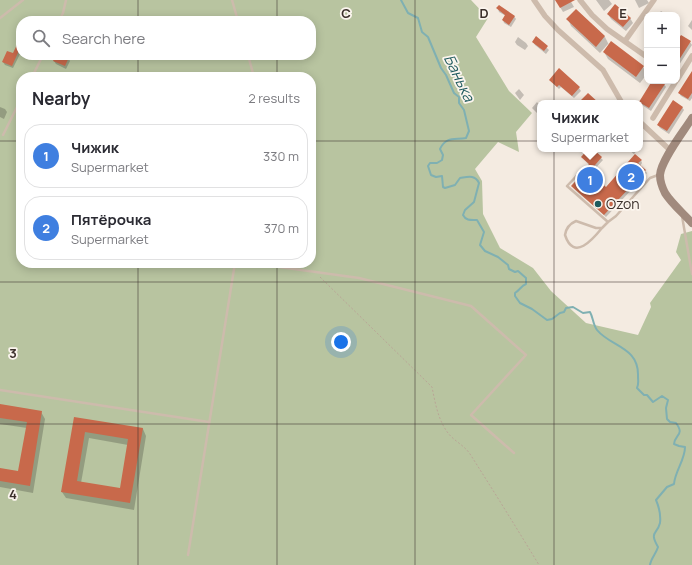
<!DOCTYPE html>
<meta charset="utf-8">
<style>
:root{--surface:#fff;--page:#f7f7f7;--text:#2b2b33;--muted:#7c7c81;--line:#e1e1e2;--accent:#1f5a5e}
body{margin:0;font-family:Manrope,sans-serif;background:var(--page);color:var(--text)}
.controls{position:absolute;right:12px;top:12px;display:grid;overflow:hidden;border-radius:8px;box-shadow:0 2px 10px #0003}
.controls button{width:36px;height:36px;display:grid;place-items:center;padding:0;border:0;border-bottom:1px solid var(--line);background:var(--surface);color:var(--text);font:20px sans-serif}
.you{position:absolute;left:341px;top:342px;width:14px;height:14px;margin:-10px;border:3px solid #fff;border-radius:50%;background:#1a73e8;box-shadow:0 0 0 6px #1a73e833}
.badge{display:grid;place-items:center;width:26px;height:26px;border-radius:50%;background:var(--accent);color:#fff;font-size:13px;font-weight:700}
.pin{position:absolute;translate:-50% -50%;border:2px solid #fff;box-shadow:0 1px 4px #0006}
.popup{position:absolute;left:537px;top:100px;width:106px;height:52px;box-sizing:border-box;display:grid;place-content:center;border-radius:8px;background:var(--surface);filter:drop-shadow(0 1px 3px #0005);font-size:13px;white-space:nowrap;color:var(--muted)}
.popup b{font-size:15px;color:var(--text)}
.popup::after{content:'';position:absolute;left:50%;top:100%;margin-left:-8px;border:8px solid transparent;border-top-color:var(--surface)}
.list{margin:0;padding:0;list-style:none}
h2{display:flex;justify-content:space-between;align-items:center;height:52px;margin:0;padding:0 16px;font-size:17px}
h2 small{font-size:13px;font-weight:400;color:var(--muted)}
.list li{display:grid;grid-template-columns:26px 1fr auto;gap:12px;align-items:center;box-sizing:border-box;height:64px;margin:0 8px 8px;padding:0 8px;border:1px solid var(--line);border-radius:16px}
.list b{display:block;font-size:15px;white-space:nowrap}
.list p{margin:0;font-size:13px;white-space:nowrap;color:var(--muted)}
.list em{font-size:13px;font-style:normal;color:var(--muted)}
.icon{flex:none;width:22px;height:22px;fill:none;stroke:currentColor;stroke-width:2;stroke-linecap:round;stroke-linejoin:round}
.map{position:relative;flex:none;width:692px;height:565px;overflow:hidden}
.search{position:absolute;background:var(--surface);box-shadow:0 2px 10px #0003;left:16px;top:16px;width:300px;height:44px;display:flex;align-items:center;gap:10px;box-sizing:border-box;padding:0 14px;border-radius:16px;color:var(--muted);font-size:15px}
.panel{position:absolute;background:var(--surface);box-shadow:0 2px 10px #0003;left:16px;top:72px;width:300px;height:196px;border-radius:16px}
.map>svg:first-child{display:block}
.green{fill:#b8c4a0;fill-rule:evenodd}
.shadow{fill:#0003;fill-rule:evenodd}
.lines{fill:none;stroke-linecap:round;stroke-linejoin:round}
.stream{stroke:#7fb0b2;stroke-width:2}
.building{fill:#c8694b;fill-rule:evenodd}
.path{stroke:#b9a596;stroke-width:1;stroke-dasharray:2 2;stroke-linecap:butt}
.lane{stroke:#cdbbac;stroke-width:2.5}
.street{stroke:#cdbbac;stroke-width:5.5}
.secondary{stroke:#a18a7d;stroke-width:8}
.grid{fill:none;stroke:#3b302b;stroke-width:1;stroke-opacity:0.55}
.poi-dot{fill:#1f5a5e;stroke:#fbf5ee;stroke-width:1.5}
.labels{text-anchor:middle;stroke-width:3.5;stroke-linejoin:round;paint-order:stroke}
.poi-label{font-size:14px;fill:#3b302b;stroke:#fbf5ee;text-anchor:start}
.water-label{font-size:15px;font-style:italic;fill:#1f5a5e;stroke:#fbf5ee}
.grid-label{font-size:13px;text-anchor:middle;font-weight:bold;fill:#3b302b;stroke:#fbf5ee;stroke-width:3.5;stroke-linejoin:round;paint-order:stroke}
</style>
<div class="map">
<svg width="692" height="565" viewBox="0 0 692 565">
<rect width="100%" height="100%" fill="#f4ebe1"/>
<!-- green -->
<path class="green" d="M0 0H471L488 18 476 37 509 91 532 113 516 132 519 152 498 142 475 169 482 181 483 214 500 248 533 268 551 291 586 323 638 335 651 307 650 303 681 260 676 252 681 234 692 231V565H0ZM21 21H311V55H21ZM21 77H311V263H21Z"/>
<!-- shadow -->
<path class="shadow" d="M556 0H570L574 7 563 12Z
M596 0H609L612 4 604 11Z
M635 0H647L649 3 639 8Z
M498 9 514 16 516 19 511 27 504 23 503 20 506 16 499 12Z
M576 10 605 37 609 45 608 44 600 53 571 26 568 19Z
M661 11 667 15H658Z
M608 14 630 18 633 23 626 31 611 19Z
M692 20V30L688 26Z
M518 37 526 43 528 46 525 50 517 45 515 42Z
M536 37 549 50 546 54 535 45 533 42Z
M21 39V52L13 68 5 65 3 62 13 55Z
M690 42 692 45 677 68V43Z
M604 52 643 67 647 74 640 83 608 59Z
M77 55H86L84 59Z
M68 58 70 61 66 69 56 64 54 61Z
M692 73V98L690 101 681 96 679 93Z
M550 80 579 88 581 91 574 98 561 87 559 89Z
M653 81H659L664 84 666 87 651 111 642 105 640 102Z
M519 89 524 95 520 100 515 93Z
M537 102 540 106V111L538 114 532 108Z
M0 107 5 109 7 112 4 119 0 117Z
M682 107 684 110 669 134 660 128 658 125Z
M589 149H591L603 160 590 174 606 188 635 155 628 149H638L634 154 641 160 642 163 640 166 647 173 606 217 572 186 586 171 589 165 582 157Z
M0 405 41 412 45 419 33 493 0 487V469L19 472 27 428 0 424Z
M75 418 143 429 146 436 134 510 66 498 62 492ZM89 438 128 445 121 489 81 483Z"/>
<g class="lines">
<!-- stream -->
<path class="stream" d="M401 0 408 13 418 18 422 32 428 37 441 68 446 75 454 93 459 97V103L464 110 469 131 466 138C455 140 446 136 440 149L443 155 442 160 437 163H430L428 166 431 175 436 177 442 176 443 187 445 188 455 185 460 178C467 177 475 174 479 183L474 202 465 210 463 215C466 221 471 220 477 220L484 232 480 245 485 251 498 257 508 265 509 269 515 272 518 271 526 278V284C521 286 520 290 515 293V296L520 303 532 309 547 320 552 319 560 313 564 312 566 308 573 307 583 313 590 312C593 317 593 325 597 330 611 347 639 347 638 376 638 381 639 384 637 388L644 395H647L653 402 662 396 668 400 666 408 667 419 670 422 676 423C685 435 675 434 674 444L679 446 685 447C685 460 675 471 674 484L667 487 656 500C659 507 661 515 660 523 657 535 649 531 658 547 656 554 651 558 650 565"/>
</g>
<!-- building -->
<path class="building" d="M555 0H575L560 8Z
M615 4 631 18 623 27 607 14Z
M499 5 515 16 509 25 502 20 505 15 496 8Z
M576 9 605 36 596 47 566 19Z
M681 35 691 41 677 63V41Z
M21 36V46L12 66 2 62 7 51 13 53Z
M536 36 548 46 544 51 532 42Z
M611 41 644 66 636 77 603 52Z
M56 55 62 56V55H70L65 66 53 61Z
M559 68 580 87 572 96 559 85 557 87 549 80Z
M692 71V93L688 99 678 93Z
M652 81H660L665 84 649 108 639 102Z
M588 93 599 103H584L581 100Z
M673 100 683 107 667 131 657 125Z
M588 149H593L602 157 589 172 606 187 635 154 642 160 638 163 646 170 604 215 571 186 585 171 589 164 581 157Z
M0 404 42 411 30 486 0 481V468L18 471 27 422 0 418Z
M74 417 143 428 130 503 61 492ZM85 432 128 439 120 488 77 481Z"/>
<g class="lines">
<!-- path -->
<path class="path" d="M320 277 432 387C435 402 438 420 448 433 454 441 464 445 470 454 493 490 516 527 539 565"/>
<!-- lane -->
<path class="lane" d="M232 0 238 21
M0 18 23 0
M59 21 63 13 66 0
M248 55 254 77
M32 77 43 55
M3 135 21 99
M583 169 567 186 608 222 616 216 650 178 658 175
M682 216 692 274
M602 228C593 239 574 262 565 235 566 228 569 224 576 221L596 228H602L608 222
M251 263 359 278 471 306 526 355 471 415 514 453
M0 390 209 422
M188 555 235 263"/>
<!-- street -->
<path class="street" d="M534 0 545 16 558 30 603 70 622 103
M580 0 592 15 607 29 647 57
M625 41 654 0
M677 80 692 56
M653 118 676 81
M640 122 671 151"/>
<!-- secondary -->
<path class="secondary" d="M692 118C684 131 661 160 660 175 660 181 662 187 665 193 672 204 683 213 692 223"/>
</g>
<!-- grid -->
<path class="grid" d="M138 0V21M277 0V21M415 0V565M554 0V565M138 55V77M277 55V77M0 141H21M311 141H692M138 263V565M277 263V565M0 282H692M0 424H692"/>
<!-- markers -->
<circle class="poi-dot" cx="598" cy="204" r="4"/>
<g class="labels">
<!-- poi labels -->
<g class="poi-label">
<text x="606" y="209">Ozon</text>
</g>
<!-- water labels -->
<g class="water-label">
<text transform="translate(459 78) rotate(64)" y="5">Банька</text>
</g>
</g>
<g class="grid-label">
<text x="346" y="18">C</text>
<text x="484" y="18">D</text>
<text x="623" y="18">E</text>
<text x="13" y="358">3</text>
<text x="13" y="499">4</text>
</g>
</svg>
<div class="controls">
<button>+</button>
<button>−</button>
</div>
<div class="you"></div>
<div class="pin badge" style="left:590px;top:180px;background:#3f7fe0">1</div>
<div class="popup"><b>Чижик</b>Supermarket</div>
<div class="pin badge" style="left:631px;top:177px;background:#3f7fe0">2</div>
<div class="search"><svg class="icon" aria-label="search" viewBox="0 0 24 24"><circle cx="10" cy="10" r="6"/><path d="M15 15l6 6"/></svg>Search here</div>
<section class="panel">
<h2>Nearby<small>2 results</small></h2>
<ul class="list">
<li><span class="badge" style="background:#3f7fe0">1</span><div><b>Чижик</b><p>Supermarket</p></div><em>330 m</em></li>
<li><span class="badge" style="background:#3f7fe0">2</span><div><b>Пятёрочка</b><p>Supermarket</p></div><em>370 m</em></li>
</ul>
</section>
</div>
